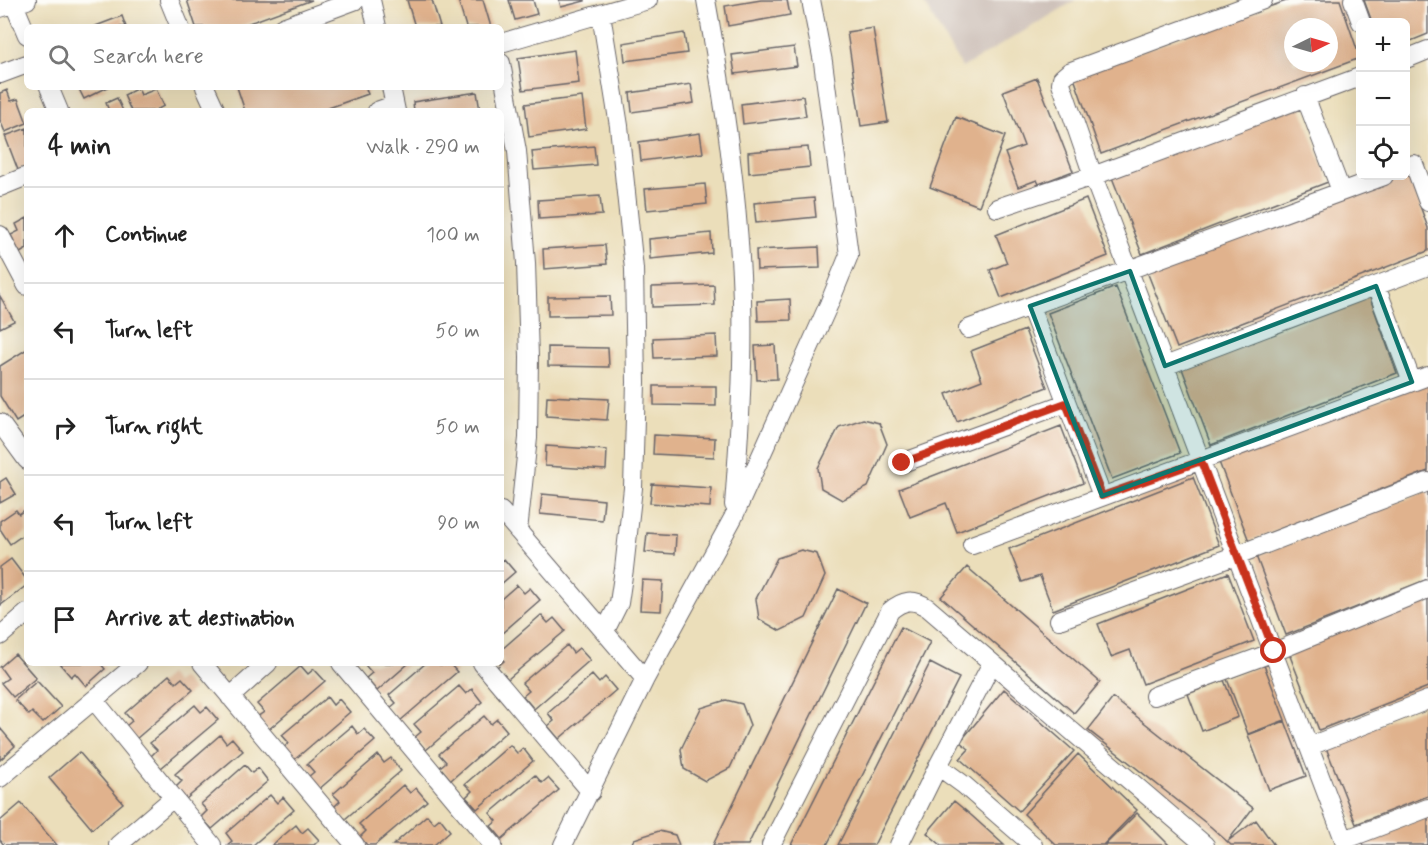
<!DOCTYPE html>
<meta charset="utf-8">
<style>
:root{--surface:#fff;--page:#f6f6f6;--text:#222;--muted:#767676;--line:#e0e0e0}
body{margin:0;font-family:Mynerve,sans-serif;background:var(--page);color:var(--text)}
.controls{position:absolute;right:18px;top:18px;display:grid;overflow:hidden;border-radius:9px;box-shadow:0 6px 24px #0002}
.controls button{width:54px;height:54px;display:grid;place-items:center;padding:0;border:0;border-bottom:2px solid var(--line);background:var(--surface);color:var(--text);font:30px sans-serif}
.compass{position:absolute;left:1284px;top:18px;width:54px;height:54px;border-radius:50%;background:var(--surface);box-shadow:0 6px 24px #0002;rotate:85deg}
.stop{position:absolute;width:18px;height:18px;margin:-14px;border:4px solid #c8321e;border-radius:50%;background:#fff}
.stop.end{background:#c8321e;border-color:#fff;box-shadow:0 2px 6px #0008}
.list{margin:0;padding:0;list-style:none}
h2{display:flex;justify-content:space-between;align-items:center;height:78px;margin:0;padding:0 24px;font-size:26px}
h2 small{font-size:20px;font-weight:400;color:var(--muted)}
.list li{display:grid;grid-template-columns:39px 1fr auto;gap:18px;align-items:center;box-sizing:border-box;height:96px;padding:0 24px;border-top:2px solid var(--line)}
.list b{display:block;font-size:22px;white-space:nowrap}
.list em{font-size:20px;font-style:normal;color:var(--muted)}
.icon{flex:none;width:33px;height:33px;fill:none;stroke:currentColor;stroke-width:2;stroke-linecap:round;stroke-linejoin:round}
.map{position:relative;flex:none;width:1428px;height:845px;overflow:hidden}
.search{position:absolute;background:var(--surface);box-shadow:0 6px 24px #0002;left:24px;top:24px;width:480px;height:66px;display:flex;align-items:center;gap:15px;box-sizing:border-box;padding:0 21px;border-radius:9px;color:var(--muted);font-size:22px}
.panel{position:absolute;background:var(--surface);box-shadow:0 6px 24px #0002;left:24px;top:108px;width:480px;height:558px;border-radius:9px}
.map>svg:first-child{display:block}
.industrial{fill:#cec1b9}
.building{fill:#e0b28d;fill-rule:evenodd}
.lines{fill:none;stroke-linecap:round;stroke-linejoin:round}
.minor-casing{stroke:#686467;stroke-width:20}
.minor{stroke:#fff;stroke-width:18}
.route{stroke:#c8321e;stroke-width:8}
.marked{fill:#0f766e;fill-opacity:0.2;stroke:#0f766e;stroke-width:4.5;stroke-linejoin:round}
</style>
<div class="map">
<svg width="1428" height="845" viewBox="0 0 1428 845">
<rect width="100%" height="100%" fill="#fdfcf7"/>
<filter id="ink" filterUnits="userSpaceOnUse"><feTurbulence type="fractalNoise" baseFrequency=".0167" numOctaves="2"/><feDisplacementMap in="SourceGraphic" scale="12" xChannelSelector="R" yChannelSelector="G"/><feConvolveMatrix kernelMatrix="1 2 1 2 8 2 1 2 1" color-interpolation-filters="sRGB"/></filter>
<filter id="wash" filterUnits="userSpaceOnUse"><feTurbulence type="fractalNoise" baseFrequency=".008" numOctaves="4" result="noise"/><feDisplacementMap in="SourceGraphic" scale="24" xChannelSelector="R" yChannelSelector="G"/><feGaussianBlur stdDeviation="1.35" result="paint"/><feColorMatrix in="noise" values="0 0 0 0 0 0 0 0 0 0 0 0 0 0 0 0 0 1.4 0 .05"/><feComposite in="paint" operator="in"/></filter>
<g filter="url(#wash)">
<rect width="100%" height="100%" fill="#ebdeba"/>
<!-- industrial -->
<path class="industrial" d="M922 0H1076L962 68Z"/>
<g id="blocks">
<!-- building -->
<path class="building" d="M187 0H312L238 27H196Z
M407 0H432L440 27H415Z
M458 0H483L491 27H466Z
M509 0H533L537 14 515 20Z
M559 0H585V1L561 7Z
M787 0 790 15 728 26 725 6 761 0Z
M1289 0H1340L1360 58 1101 154 1073 75ZM1293 27H1329V63H1293Z
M1364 0H1428V34L1406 43V22H1372Z
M122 16 126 27H93Z
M873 28 888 122 861 126 847 32Z
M684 33 687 53 625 61 623 43Z
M794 47 797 66 735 74 732 55Z
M575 50 579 83 523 90 518 58Z
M1037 78 1073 171 1039 184 1037 180 1018 187 1005 153 1024 146 1003 91Z
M691 84 694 103 632 112 630 93Z
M78 87H108L84 99Z
M237 87H365L368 94 320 111H245Z
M138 88 141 95 156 89 164 106 154 111H131L124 95Z
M7 90 11 101 18 99 27 123 5 132 0 120V93Z
M477 92 480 111H414L413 102Z
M803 96 806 116 743 124 741 104Z
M582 97 586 129 529 137 525 104Z
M117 98 123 111H109L106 103Z
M1300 104 1328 182 1142 254 1111 175Z
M956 117 1005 136 979 206 930 187Z
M27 128V167L18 170 5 136Z
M700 133 703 153 641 161 639 142Z
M594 146 596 165 534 170 532 152Z
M808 147 810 167 749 173 748 152Z
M1407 170 1428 228V251L1177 348 1146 269 1392 176H1406Z
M705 184 707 204 647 210 645 189Z
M600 196 602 215 539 219 538 200Z
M814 198 816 217 756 223 754 203Z
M1086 199 1108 256 1001 298 990 270 1007 263 996 235Z
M27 218V249L20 253 11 235 19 231 16 224Z
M711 233 712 253 650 259 649 239Z
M605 245 607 264 544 269 543 249Z
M819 247 820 268 757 270 756 250Z
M714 285 715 305 652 307V287Z
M1116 287 1180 453 1112 479 1048 313Z
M1369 295 1397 373 1211 445 1181 366Z
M0 296 14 321 0 328Z
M610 296 611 315 548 316V297Z
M790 299 791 320 758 321 757 301Z
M1025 330 1047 387 957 422 946 394 982 380 971 351Z
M716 335 717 356 654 358 653 338Z
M775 345 777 379 757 380 755 346Z
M548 347 608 348 609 367 548 366Z
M27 349V415L16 422 0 396V366Z
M1428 382V471L1249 541 1219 462Z
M654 386H716V406L654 405Z
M547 396 609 399 607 420 546 416Z
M863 419 879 423 887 444 868 487 842 500 821 488 818 468 839 427Z
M1061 426 1083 483 957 532 946 503 910 517 899 489Z
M654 435 715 438 714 457 653 454Z
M546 446 607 450 606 470 545 466Z
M1193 477 1219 545 1053 610 1040 576 1022 582 1009 549Z
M6 478 16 494 0 503V482Z
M652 484 711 488 710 507 650 503Z
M1428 491V579L1286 635 1256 556Z
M542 494 604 500 602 520 540 514Z
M26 509 27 532 10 544 0 529V521L16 510 19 514Z
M647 533 676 535 675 554 645 552Z
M801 550 817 554 825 576 806 618 780 631 759 619 756 599 777 558Z
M11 559 27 580V585L1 605 0 567Z
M504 559 515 572 501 584V562Z
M967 567 1100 682 1074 713 941 597Z
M1228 573 1254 641 1143 684 1130 650 1111 657 1098 624Z
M642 580 663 581 661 611 640 610Z
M517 585 524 593 530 588 540 600 501 634V599Z
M838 589 866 603 849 638 748 845H713Z
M1428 597V687L1319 730 1288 651Z
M541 615 548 623 554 618 565 631 508 679 497 667 504 661 501 658V650Z
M901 627 930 642 827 845H791Z
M567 645 573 653 579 648 590 660 534 709 523 696 529 691 522 683Z
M15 654 36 678 13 697 1 683 8 678 0 667Z
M59 663H100L105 669 86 686 75 673 71 677Z
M368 663H409L377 691 366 678 372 673 365 665Z
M426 663H439L440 665 449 663 457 672 400 721 390 708 396 703 389 695Z
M930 663 959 678 874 845H838Z
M1264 665 1285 720 1248 734 1227 679Z
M301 666 308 674 314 669 325 681 268 730 257 717 264 712 257 704Z
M169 675 176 683 182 678 193 690 136 739 126 726 132 721 125 713Z
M592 675 599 683 605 677 616 690 559 739 548 726 554 721 548 713Z
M1224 680 1238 717 1202 731 1188 694Z
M37 681 61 707 43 723 32 712 29 715 15 700Z
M459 686 466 694 472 689 482 702 426 750 415 737 421 732 414 724Z
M1004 689 1074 751 1019 811 960 759 969 749 960 742Z
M327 697 333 705 339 699 350 712 293 761 283 748 289 743 282 735Z
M1113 698 1253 808 1228 841 1256 820 1274 845H1231L1211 827 1088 730Z
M726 700 742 704 750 725 730 768 705 781 684 769 681 749 701 708Z
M195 705 201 712 207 707 218 720 161 768 151 756 157 750 150 743Z
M1428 706V796L1356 824 1325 745Z
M484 716 491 724 497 719 507 731 451 780 440 767 446 762 439 754Z
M1285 721 1306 776 1269 790 1248 735Z
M352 726 358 734 364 729 375 741 318 790 308 777 314 772 307 764Z
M0 728 15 746 0 760Z
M220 735 226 743 232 738 243 751 186 799 176 787 182 781 175 774Z
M510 745 517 753 523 748 533 761 477 809 466 797 472 791 465 784Z
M79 752 123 803 92 829 49 778Z
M1078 754 1137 810 1103 845H1056L1024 814Z
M378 755 384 763 391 758 401 771 345 819 334 807 340 801 333 794Z
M245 765 252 773 258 768 268 781 212 829 201 817 207 811 201 804Z
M535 775 542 783 548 778 559 790 502 839 491 826 497 821 490 813Z
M403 785 410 793 416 788 427 801 375 845H367L360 837 366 831 359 824Z
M270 795 277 803 283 797 294 810 253 845H227L232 841 226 833Z
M954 801 972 816 1004 845H941L927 833Z
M21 803 43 829 57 845H4L0 840V821Z
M1137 813 1169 845H1105Z
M427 815 434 823 440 818 450 831 434 845H393Z
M1428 815V845H1363L1361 841Z
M296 825 302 833 308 828 319 840 314 845H272Z
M659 831 675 835 679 845H631L634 839Z"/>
</g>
</g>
<g filter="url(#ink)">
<use href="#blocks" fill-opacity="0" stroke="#686467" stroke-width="1.5"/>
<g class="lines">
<!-- minor casing -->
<g class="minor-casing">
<path id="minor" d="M169 0 180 27
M371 0 377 27
M706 0C724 99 739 199 742 300 744 369 739 437 734 505
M1263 0 1069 72 1062 78 1061 83 1093 176 1346 845
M1353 0 1361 22
M14 4 27 35
M0 8 27 0
M601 14 619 126 634 269 636 382 633 488 624 569 619 603 605 631
M283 27 356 0
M501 43 648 0
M1406 59 1428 50
M501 63 517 151 526 263 529 357 528 438 518 531
M0 74 27 64
M49 87 59 111
M205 87 216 111
M391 87 396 111
M1305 96 1341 191
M377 111 394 105
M1414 164 1428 202
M0 187 27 176
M997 208 1093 176 1360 77
M0 235 27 286
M1376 286 1412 382
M1030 306 1102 496
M968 329 1384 176
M1165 366 1428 266
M0 423 27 460
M902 463 1066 403
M501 511 645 679
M972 545 1428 376
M1059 620 1237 555 1428 482
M0 636 27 613
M202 663 355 845
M341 663 493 845
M482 663 591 792
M1154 696 1274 652 1428 589
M230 697 268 663
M94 700 212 845
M1310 746 1428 700
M938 766 964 785 1033 845
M0 778 138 663
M1344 840 1428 808
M118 845 173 798
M563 845 645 679 733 518 829 304 849 255 823 62 811 0
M771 845 890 611C903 600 913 598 928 608L1205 845
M899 845 938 766 992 663"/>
</g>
<!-- minor -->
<use href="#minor" class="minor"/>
</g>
</g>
<g class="lines" filter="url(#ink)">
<!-- route -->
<path class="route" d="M902 463 1066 403 1102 496 1201 461 1274 651"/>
</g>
<!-- marked area -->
<path class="marked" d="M1130 271 1165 366 1376 286 1412 382 1102 496 1030 306Z"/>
</svg>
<div class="controls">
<button>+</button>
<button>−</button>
<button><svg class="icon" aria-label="locate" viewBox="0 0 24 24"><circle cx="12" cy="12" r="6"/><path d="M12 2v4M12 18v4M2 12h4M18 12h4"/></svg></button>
</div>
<svg class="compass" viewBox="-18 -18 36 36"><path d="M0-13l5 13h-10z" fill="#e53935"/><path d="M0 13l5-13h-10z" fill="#767676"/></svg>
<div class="stop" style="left:1274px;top:651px"></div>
<div class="stop end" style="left:902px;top:463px"></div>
<div class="search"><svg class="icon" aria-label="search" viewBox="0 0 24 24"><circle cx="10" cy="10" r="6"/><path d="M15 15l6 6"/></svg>Search here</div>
<section class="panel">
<h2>4 min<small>Walk · 290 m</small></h2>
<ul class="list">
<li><svg class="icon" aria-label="ahead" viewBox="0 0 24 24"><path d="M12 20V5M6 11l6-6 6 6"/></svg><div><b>Continue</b></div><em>100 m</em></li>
<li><svg class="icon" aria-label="left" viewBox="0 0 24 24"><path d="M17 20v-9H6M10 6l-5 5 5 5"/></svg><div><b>Turn left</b></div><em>50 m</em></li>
<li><svg class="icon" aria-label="right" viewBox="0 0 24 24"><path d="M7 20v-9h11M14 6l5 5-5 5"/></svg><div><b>Turn right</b></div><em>50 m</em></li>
<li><svg class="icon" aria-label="left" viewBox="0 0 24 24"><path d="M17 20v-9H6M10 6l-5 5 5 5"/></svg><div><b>Turn left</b></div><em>90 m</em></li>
<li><svg class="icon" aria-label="arrive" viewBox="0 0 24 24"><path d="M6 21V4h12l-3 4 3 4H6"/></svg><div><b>Arrive at destination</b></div></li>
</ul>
</section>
</div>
